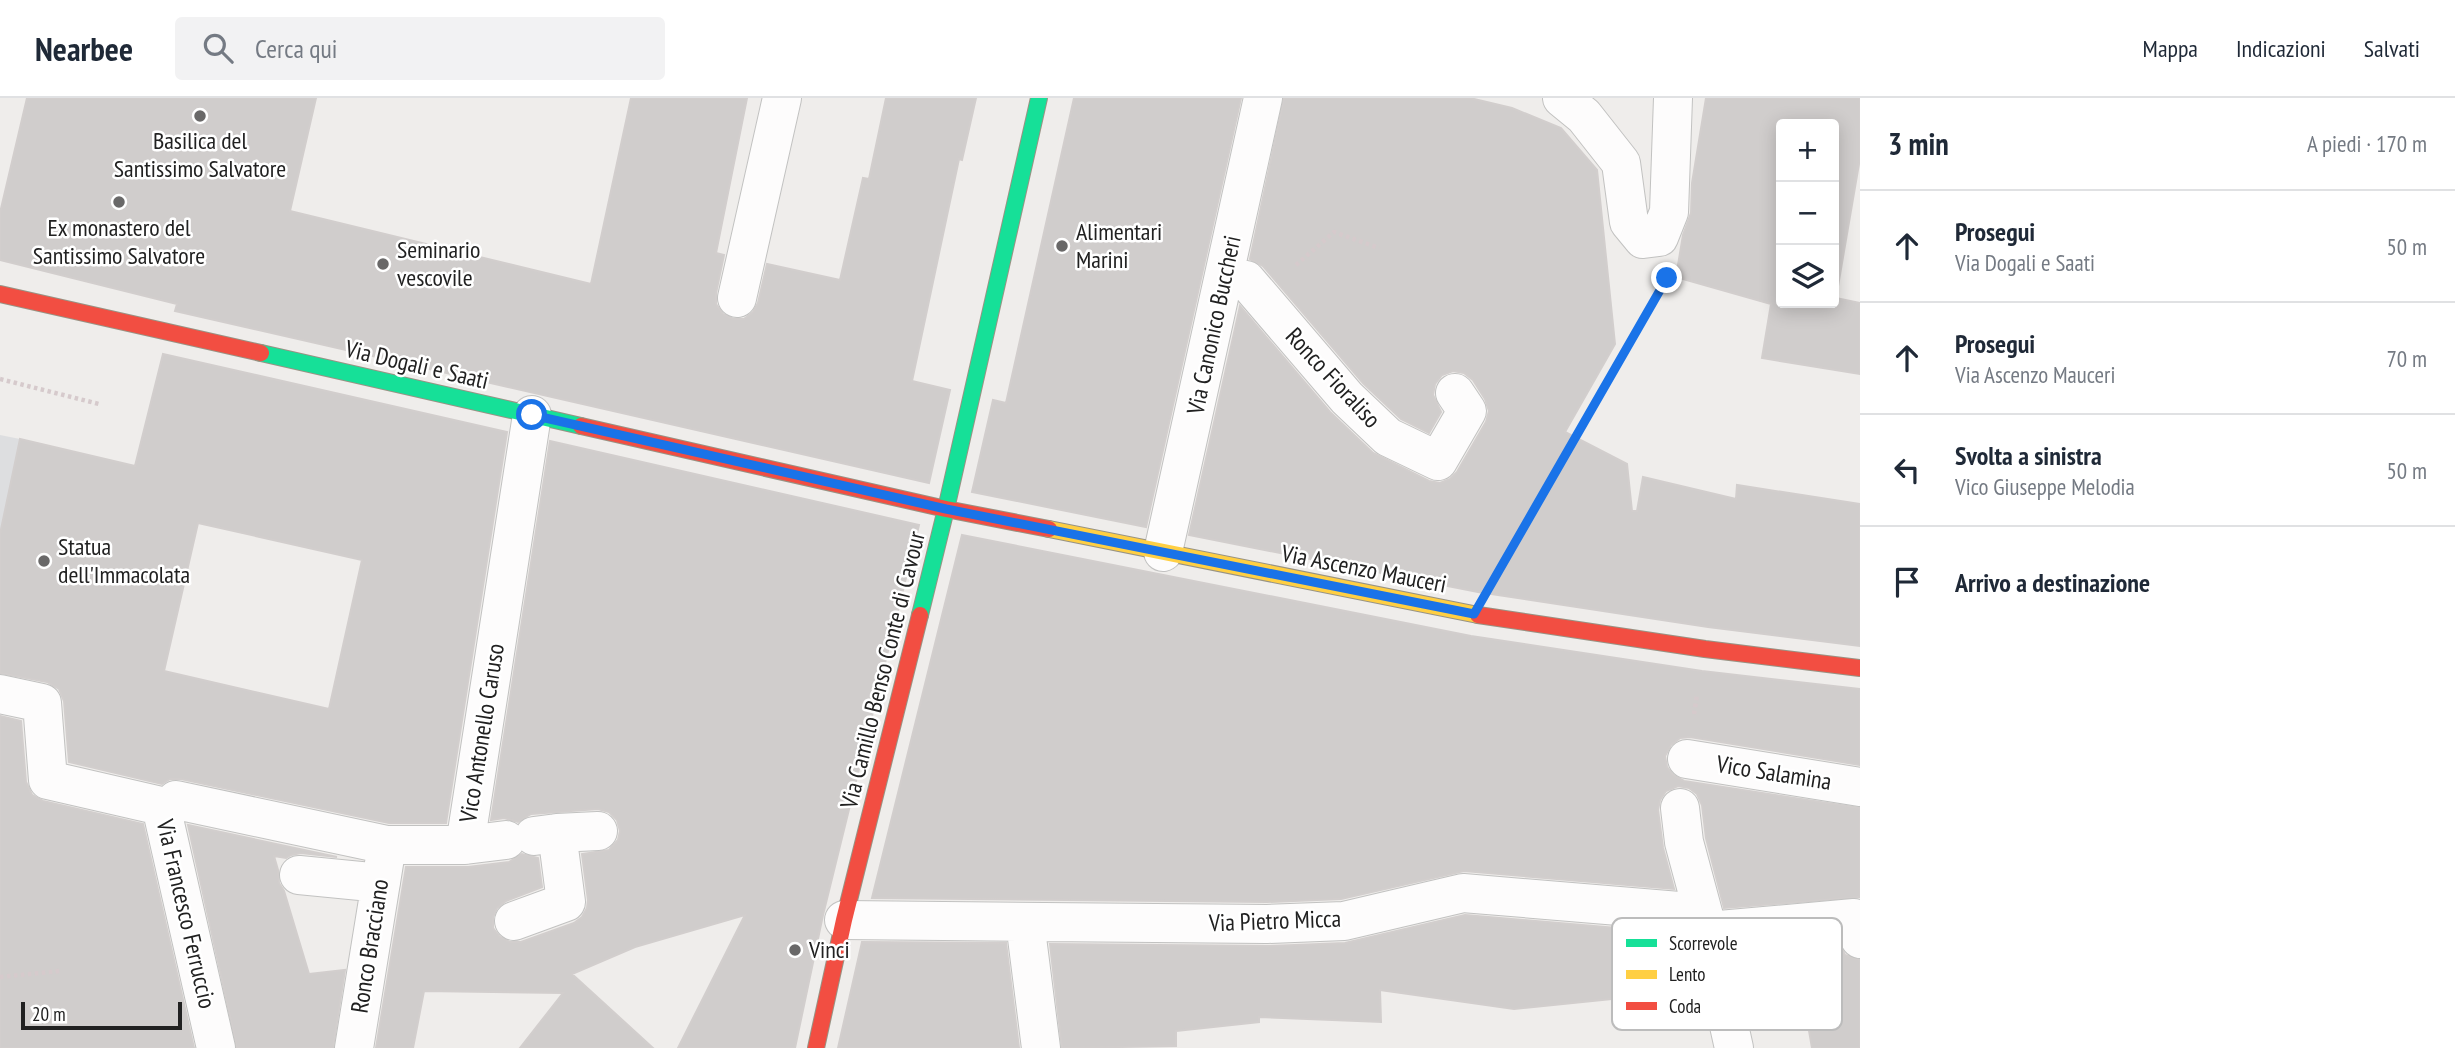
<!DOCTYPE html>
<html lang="it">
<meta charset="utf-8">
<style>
:root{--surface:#fff;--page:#f2f2f3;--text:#1f2937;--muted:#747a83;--line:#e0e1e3}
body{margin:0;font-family:"PT Sans Narrow",sans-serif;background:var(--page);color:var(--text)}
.controls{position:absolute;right:21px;top:21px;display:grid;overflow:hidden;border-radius:7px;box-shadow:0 4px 18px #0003}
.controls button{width:63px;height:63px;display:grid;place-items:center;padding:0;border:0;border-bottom:2px solid var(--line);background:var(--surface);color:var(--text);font:35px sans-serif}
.scale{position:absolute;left:21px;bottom:18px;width:161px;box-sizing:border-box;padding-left:7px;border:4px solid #212121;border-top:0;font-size:19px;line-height:24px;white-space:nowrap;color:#212121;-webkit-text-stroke:5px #fff;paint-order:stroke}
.stop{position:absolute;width:21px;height:21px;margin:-16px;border:5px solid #1a73e8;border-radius:50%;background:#fff}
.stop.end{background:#1a73e8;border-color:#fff;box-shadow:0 2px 7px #0008}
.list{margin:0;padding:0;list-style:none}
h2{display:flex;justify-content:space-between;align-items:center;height:91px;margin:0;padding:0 28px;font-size:30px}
h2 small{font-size:23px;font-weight:400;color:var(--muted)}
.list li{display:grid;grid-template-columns:46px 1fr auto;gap:21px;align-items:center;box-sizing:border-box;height:112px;padding:0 28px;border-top:2px solid var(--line)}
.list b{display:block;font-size:26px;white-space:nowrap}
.list p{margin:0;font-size:23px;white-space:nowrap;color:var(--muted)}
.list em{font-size:23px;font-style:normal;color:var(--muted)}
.icon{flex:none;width:38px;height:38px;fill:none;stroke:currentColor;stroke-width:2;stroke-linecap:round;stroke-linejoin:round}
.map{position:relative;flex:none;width:1860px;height:950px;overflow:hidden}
header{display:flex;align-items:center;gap:42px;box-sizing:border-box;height:98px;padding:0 35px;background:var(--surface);border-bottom:2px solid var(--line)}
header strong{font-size:33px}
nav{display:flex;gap:38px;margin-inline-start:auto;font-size:24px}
.search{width:490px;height:63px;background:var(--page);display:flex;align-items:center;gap:18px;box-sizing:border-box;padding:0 24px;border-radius:7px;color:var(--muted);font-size:26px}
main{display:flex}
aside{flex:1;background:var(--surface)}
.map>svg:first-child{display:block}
.plaza{fill:#dddee0}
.building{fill:#d0cdcc;stroke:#d2cecd;stroke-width:2;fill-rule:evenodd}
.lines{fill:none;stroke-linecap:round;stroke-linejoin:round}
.street-casing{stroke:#c2c2c1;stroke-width:40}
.fast-casing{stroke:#989384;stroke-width:18}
.slow-casing{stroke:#989384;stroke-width:18}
.jam-casing{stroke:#989384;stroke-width:18}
.path{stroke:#d6cacc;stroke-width:4.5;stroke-dasharray:3.5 3.5;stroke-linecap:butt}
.street{stroke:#fdfcfc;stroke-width:38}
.fast{stroke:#16e098;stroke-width:16}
.slow{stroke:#ffcf43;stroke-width:16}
.jam{stroke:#f24e42;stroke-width:16}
.route{stroke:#1a73e8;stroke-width:9}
.poi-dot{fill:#696868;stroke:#fff;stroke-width:2.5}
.labels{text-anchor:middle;stroke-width:5;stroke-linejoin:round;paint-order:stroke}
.poi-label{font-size:24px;fill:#212121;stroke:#fff;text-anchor:start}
.street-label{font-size:24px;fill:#212121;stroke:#fff}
.key{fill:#fff;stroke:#bcbcbc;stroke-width:2}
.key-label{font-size:19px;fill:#212121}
</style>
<header>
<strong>Nearbee</strong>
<div class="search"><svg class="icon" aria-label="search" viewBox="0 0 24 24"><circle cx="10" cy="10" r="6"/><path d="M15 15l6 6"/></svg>Cerca qui</div>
<nav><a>Mappa</a><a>Indicazioni</a><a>Salvati</a></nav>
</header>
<main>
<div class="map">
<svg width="1860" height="950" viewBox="0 0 1860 950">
<rect width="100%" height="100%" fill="#efedeb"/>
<!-- plaza -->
<path class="plaza" d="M0 337 20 341 0 436Z"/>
<!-- building -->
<path class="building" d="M27 0H316L290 113 591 186 631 0H747L716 155 724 157 716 195V206L723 216 733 221H744L753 214 758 205 767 166 840 182 863 80 869 81 886 0H976L962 62 959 61 912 283 950 292 929 385 175 213 177 206 0 162V115Z
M1074 0H1241L1146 429 972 394 993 302 1006 305Z
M1284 0H1470L1512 10 1561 30 1597 72 1615 246 1565 334 1627 366 1632 413H1637L1643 379 1736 401 1737 387 1860 406V548L1708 529 1478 494 1189 437 1240 208 1330 314 1373 355 1429 383 1440 385 1450 381 1457 374 1486 324 1489 313 1485 301 1473 282 1464 275 1453 273 1442 277 1435 286 1433 297 1441 314 1429 335 1401 321 1363 285 1263 168 1250 161Z
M1706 0H1860V60L1836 200 1860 205V276L1762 260 1771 206 1676 179 1683 137 1691 115 1692 85ZM1781 26H1834V205H1781Z
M163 256 507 334 446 725H389L181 681H170L162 686 69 664 64 603 59 591 47 584 0 575V436L20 341 135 368ZM198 425 362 462 329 611 164 573Z
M550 343 919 427 823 817 795 950H678L745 817 635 849 572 876 653 950H520L563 895 424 893 413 950H376L406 769H468L509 764 522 756 538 760 542 789 506 803 497 810 493 819V830L500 839 510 844H521L574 825 582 819 587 810 588 802 582 756 609 752 618 742 620 733 617 722 609 714 598 711 531 716 518 724 504 720 491 722Z
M962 437 1471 538 1702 573 1860 591V667L1690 639 1680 640 1671 647 1665 658 1667 669 1673 677 1684 683 1860 710V799L1724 810 1706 740 1702 707 1697 696 1689 690 1678 688 1666 693 1660 702 1658 712 1663 750 1674 791 1464 773 1341 801 1267 804 872 800Z
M0 618 21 623 26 684 32 697 43 703 143 726 194 950H0Z
M188 727 337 759 301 755 291 757 286 760 274 758 278 772 279 785 284 793 309 876 345 872 333 950H237Z
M1465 817 1686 836 1699 892 1514 911 1380 892 1381 924 1259 919V924L1176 933V948L1062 950 1050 846 1267 848 1345 845Z
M1838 843 1845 857 1860 862V950H1812L1800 881 1742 887 1735 853Z
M862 844 1006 845 1019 950H838Z"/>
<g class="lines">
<!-- street casing -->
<g class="street-casing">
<path id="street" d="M1562 0 1584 18 1621 65 1629 124 1643 141 1659 139 1669 114 1673 0
M1246 182 1347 300 1388 339 1438 363 1467 313 1455 295
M737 200 782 0
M1163 454 1263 0
M0 596 42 605 48 682 161 708 216 950
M1687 661 1860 689
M176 702 387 747H465L532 317
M1680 710 1684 744 1708 833 1734 950
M557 735 598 733
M465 747 506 742
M299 777 381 785
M844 822 1267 826 1344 823 1463 795 1703 815
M514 823 566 804 557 735 534 738
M1025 824 1041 950
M1708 833 1854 820 1860 841
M354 950 387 747"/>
</g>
<!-- fast casing -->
<g class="fast-casing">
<path id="fast" d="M261 255 581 328
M920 517 946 411 1039 0"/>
</g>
<!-- slow casing -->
<g class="slow-casing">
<path id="slow" d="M1049 431 1478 517"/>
</g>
<!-- jam casing -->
<g class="jam-casing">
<path id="jam" d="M0 196 261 255
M581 328 946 411 1049 431
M1478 517 1705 551 1860 570
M816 950 844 822 920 517"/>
</g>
<!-- path -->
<path class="path" d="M1296 167 1334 134 1379 150
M0 281 99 306
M1499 472 1664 186
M1694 616 1697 597
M0 879 60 873"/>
<!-- street -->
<use href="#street" class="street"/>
<!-- fast -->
<use href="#fast" class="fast"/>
<!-- slow -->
<use href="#slow" class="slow"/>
<!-- jam -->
<use href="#jam" class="jam"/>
</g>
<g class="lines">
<!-- route -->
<path class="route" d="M532 317 946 411 1474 516 1667 180"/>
</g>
<!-- markers -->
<g class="poi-dot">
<circle cx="200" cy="18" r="7"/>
<circle cx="119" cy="104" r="7"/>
<circle cx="1062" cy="148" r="7"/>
<circle cx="383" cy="166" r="7"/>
<circle cx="44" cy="463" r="7"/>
<circle cx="795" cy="852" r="7"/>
</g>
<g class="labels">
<!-- poi labels -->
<g class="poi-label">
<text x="200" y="51" text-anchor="middle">Basilica del<tspan x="200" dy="28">Santissimo Salvatore</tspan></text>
<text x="119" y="138" text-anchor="middle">Ex monastero del<tspan x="119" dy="28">Santissimo Salvatore</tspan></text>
<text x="1076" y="142">Alimentari<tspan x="1076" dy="28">Marini</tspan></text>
<text x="397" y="160">Seminario<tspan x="397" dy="28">vescovile</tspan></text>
<text x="58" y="457">Statua<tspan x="58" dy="28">dell'Immacolata</tspan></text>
<text x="809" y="860">Vinci</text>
</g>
<!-- street labels -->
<g class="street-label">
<text transform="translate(1214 227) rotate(-78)" y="8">Via Canonico Buccheri</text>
<text transform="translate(417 267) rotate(13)" y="8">Via Dogali e Saati</text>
<text transform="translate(1333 280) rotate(47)" y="8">Ronco Fioraliso</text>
<text transform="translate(1364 471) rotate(11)" y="8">Via Ascenzo Mauceri</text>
<text transform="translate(883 572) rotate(-76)" y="8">Via Camillo Benso Conte di Cavour</text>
<text transform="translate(482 635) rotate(-81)" y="8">Vico Antonello Caruso</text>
<text transform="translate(1774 675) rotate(9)" y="8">Vico Salamina</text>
<text transform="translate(186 816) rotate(77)" y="8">Via Francesco Ferruccio</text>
<text transform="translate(1275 823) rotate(-2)" y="8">Via Pietro Micca</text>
<text transform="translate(370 848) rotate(-81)" y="8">Ronco Bracciano</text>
</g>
</g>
<!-- legend -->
<rect x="1612" y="820" width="230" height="112" rx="10" class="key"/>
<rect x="1626" y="841" width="31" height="8" fill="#16e098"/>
<rect x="1626" y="872" width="31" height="9" fill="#ffcf43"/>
<rect x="1626" y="904" width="31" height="8" fill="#f24e42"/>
<g class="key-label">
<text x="1669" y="852">Scorrevole</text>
<text x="1669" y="883">Lento</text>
<text x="1669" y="915">Coda</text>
</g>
</svg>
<div class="controls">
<button>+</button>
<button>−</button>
<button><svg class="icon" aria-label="layers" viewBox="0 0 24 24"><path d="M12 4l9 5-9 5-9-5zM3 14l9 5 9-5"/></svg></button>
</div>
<div class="scale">20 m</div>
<div class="stop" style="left:532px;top:317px"></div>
<div class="stop end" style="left:1667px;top:180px"></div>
</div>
<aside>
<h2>3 min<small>A piedi · 170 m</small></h2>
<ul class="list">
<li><svg class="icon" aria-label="ahead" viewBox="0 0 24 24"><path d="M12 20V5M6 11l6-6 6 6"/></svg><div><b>Prosegui</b><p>Via Dogali e Saati</p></div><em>50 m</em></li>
<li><svg class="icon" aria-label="ahead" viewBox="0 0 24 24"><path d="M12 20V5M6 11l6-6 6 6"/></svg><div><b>Prosegui</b><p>Via Ascenzo Mauceri</p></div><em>70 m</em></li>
<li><svg class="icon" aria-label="left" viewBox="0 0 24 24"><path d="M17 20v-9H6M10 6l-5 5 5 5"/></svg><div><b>Svolta a sinistra</b><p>Vico Giuseppe Melodia</p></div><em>50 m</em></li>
<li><svg class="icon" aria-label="arrive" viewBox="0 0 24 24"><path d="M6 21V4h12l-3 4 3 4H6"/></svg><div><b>Arrivo a destinazione</b></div></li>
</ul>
</aside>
</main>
